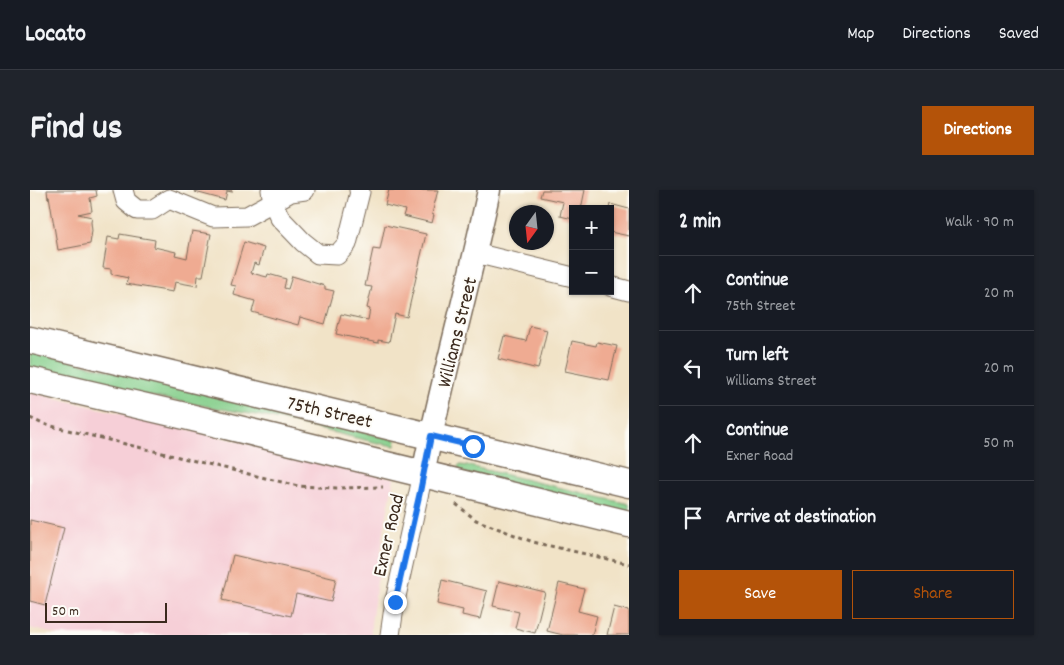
<!DOCTYPE html>
<meta charset="utf-8">
<style>
:root{--surface:#171b24;--page:#20242c;--text:#f1f3f6;--muted:#9ea1a6;--line:#363941;--accent:#b45309}
body{margin:0;font-family:Dekko,sans-serif;background:var(--page);color:var(--text)}
.controls{position:absolute;right:15px;top:15px;display:grid;overflow:hidden;border-radius:0px;box-shadow:0 1px 4px #0004}
.controls button{width:45px;height:45px;display:grid;place-items:center;padding:0;border:0;border-bottom:1px solid var(--line);background:var(--surface);color:var(--text);font:25px sans-serif}
.compass{position:absolute;left:479px;top:15px;width:45px;height:45px;border-radius:50%;background:var(--surface);box-shadow:0 1px 4px #0004;rotate:195deg}
.scale{position:absolute;left:15px;bottom:12px;width:122px;box-sizing:border-box;padding-left:5px;border:2px solid #3b2a1e;border-top:0;font-size:14px;line-height:18px;white-space:nowrap;color:#3b2a1e;-webkit-text-stroke:4px #fdfcf7;paint-order:stroke}
.stop{position:absolute;width:15px;height:15px;margin:-11px;border:4px solid #1a73e8;border-radius:50%;background:#fff}
.stop.end{background:#1a73e8;border-color:#fff;box-shadow:0 1px 5px #0008}
.list{margin:0;padding:0;list-style:none}
h2{display:flex;justify-content:space-between;align-items:center;height:65px;margin:0;padding:0 20px;font-size:21px}
h2 small{font-size:16px;font-weight:400;color:var(--muted)}
.list li{display:grid;grid-template-columns:32px 1fr auto;gap:15px;align-items:center;box-sizing:border-box;height:75px;padding:0 20px;border-top:1px solid var(--line)}
.list b{display:block;font-size:19px;white-space:nowrap}
.list p{margin:0;font-size:16px;white-space:nowrap;color:var(--muted)}
.list em{font-size:16px;font-style:normal;color:var(--muted)}
.actions{display:flex;gap:10px;padding:15px 20px}
.actions a{flex:1;padding:11px 0;border:1px solid var(--accent);border-radius:0px;text-align:center;font-size:18px;color:var(--accent)}
.actions .main{background:var(--accent);color:#fff}
.icon{flex:none;width:28px;height:28px;fill:none;stroke:currentColor;stroke-width:2;stroke-linecap:round;stroke-linejoin:round}
.map{position:relative;flex:none;width:599px;height:445px;overflow:hidden;border-radius:0px}
header{display:flex;align-items:center;gap:30px;box-sizing:border-box;height:70px;padding:0 25px;background:var(--surface);border-bottom:1px solid var(--line)}
header strong{font-size:24px}
nav{display:flex;gap:28px;margin-inline-start:auto;font-size:18px}
.intro{display:flex;align-items:center;justify-content:space-between;box-sizing:border-box;height:120px;padding:0 30px}
h1{margin:0;font-size:35px}
.button{padding:12px 22px;border-radius:0px;background:var(--accent);color:#fff;font-size:18px;font-weight:700}
main{display:flex;gap:30px;padding:0 30px}
aside{flex:1;background:var(--surface);border-radius:0px;box-shadow:0 1px 4px #0004}
.map>svg:first-child{display:block}
.built{fill:#f6cfd7}
.green{fill:#84ce8a;stroke:#607c54}
.building{fill:#efab92}
.lines{fill:none;stroke-linecap:round;stroke-linejoin:round}
.minor-casing{stroke:#7b6b59;stroke-width:21}
.tertiary-casing{stroke:#7b6b59;stroke-width:25}
.secondary-casing{stroke:#7b6b59;stroke-width:29}
.path{stroke:#7b6b59;stroke-width:3;stroke-dasharray:4 4;stroke-linecap:butt}
.minor{stroke:#fff;stroke-width:19}
.tertiary{stroke:#fff;stroke-width:22}
.secondary{stroke:#fff;stroke-width:26}
.route{stroke:#1a73e8;stroke-width:6}
.labels{text-anchor:middle;stroke-width:4;stroke-linejoin:round;paint-order:stroke}
.street-label{font-size:20px;fill:#3b2a1e;stroke:#fdfcf7}
</style>
<header>
<strong>Locato</strong>
<nav><a>Map</a><a>Directions</a><a>Saved</a></nav>
</header>
<div class="intro"><h1>Find us</h1><a class="button">Directions</a></div>
<main>
<div class="map">
<svg width="599" height="445" viewBox="0 0 599 445">
<rect width="100%" height="100%" fill="#fdfcf7"/>
<filter id="ink" filterUnits="userSpaceOnUse"><feTurbulence type="fractalNoise" baseFrequency=".02" numOctaves="2"/><feDisplacementMap in="SourceGraphic" scale="10" xChannelSelector="R" yChannelSelector="G"/><feConvolveMatrix kernelMatrix="1 2 1 2 8 2 1 2 1" color-interpolation-filters="sRGB"/></filter>
<filter id="wash" filterUnits="userSpaceOnUse"><feTurbulence type="fractalNoise" baseFrequency=".0096" numOctaves="4" result="noise"/><feDisplacementMap in="SourceGraphic" scale="20" xChannelSelector="R" yChannelSelector="G"/><feGaussianBlur stdDeviation="1.12" result="paint"/><feColorMatrix in="noise" values="0 0 0 0 0 0 0 0 0 0 0 0 0 0 0 0 0 1.4 0 .05"/><feComposite in="paint" operator="in"/></filter>
<g filter="url(#wash)">
<rect width="100%" height="100%" fill="#f1e3c7"/>
<!-- built -->
<path class="built" d="M0 202 364 288 355 335 341 434V445H29L0 438Z"/>
<!-- green -->
<path class="green" d="M0 161 366 250 365 256 352 254 237 227 91 201 0 179Z
M431 275 439 276 599 314V323L431 282 428 278V276Z"/>
<g id="blocks">
<!-- building -->
<path class="building" d="M17 0H66L67 6 60 8 62 21 48 24 62 27 61 32 62 41 60 54 28 60 19 6 18 9Z
M166 0H202V2L197 1 195 10 165 2Z
M359 0H408L402 24 404 25 402 33 373 26 375 20 355 15Z
M512 0H555L551 19H543V29L530 26 533 12 510 7Z
M580 14 599 19V46L580 42V19H579Z
M355 35 396 44 377 127 365 124 359 152 348 150V153L306 144 311 124 338 130 340 119 337 118 342 97 335 96 343 59 350 60Z
M162 41 181 44 173 86H168L167 96 145 92 143 102 96 94 98 88 81 84V79L73 78 78 47 89 49 90 44 125 50 124 57 146 62 145 65 157 68Z
M214 52 234 58 229 75 224 73 221 83 237 87 238 84 256 89 254 98 258 99 262 86 295 96V99L304 101 295 134 270 127 268 135 222 122 225 111 204 105 206 96 201 95Z
M500 136 517 140 508 179 468 169 474 146 496 151Z
M542 151 566 156 567 152 587 156 579 190 535 181Z
M0 330 34 338 15 415 0 411Z
M203 365 306 389 301 412 266 404 261 426 192 410Z
M412 390 457 401 450 429 432 425 433 420 407 414Z
M469 391 515 402 505 443 485 438 489 422 463 416Z
M529 393 554 399 548 421 567 426 562 445H533L517 441Z
M584 417 599 421V445H577Z"/>
</g>
</g>
<g filter="url(#ink)">
<use href="#blocks" fill-opacity="0" stroke="#7b6b59" stroke-width="1"/>
<g class="lines">
<!-- minor casing -->
<g class="minor-casing">
<path id="minor" d="M93 0 96 11 107 20H122L139 9
M241 0 243 13 250 28 273 52 288 64 307 65 317 54 330 2 329 0
M139 9 183 27 217 26 261 2 275 0
M445 63 543 87
M580 96 599 101
M360 445 365 411 393 284"/>
</g>
<!-- tertiary casing -->
<g class="tertiary-casing">
<path id="tertiary" d="M393 284C412 189 439 95 459 0"/>
</g>
<!-- secondary casing -->
<g class="secondary-casing">
<path id="secondary" d="M0 150 599 294
M0 190 155 226 599 334"/>
</g>
<!-- path -->
<path class="path" d="M0 228 13 234 268 296 306 298 353 297
M426 314 446 330 503 352 599 374"/>
<!-- minor -->
<use href="#minor" class="minor"/>
<!-- tertiary -->
<use href="#tertiary" class="tertiary"/>
<!-- secondary -->
<use href="#secondary" class="secondary"/>
</g>
</g>
<g class="lines" filter="url(#ink)">
<!-- route -->
<path class="route" d="M365 412 390 302 401 246 443 256"/>
</g>
<g class="labels">
<!-- street labels -->
<g class="street-label">
<text transform="translate(426 142) rotate(-76)" y="7">Williams Street</text>
<text transform="translate(300 221) rotate(13)" y="7">75th Street</text>
<text transform="translate(357 345) rotate(-77)" y="7">Exner Road</text>
</g>
</g>
</svg>
<div class="controls">
<button>+</button>
<button>−</button>
</div>
<svg class="compass" viewBox="-18 -18 36 36"><path d="M0-13l5 13h-10z" fill="#e53935"/><path d="M0 13l5-13h-10z" fill="#9ea1a6"/></svg>
<div class="scale">50 m</div>
<div class="stop" style="left:443px;top:256px"></div>
<div class="stop end" style="left:365px;top:412px"></div>
</div>
<aside>
<h2>2 min<small>Walk · 90 m</small></h2>
<ul class="list">
<li><svg class="icon" aria-label="ahead" viewBox="0 0 24 24"><path d="M12 20V5M6 11l6-6 6 6"/></svg><div><b>Continue</b><p>75th Street</p></div><em>20 m</em></li>
<li><svg class="icon" aria-label="left" viewBox="0 0 24 24"><path d="M17 20v-9H6M10 6l-5 5 5 5"/></svg><div><b>Turn left</b><p>Williams Street</p></div><em>20 m</em></li>
<li><svg class="icon" aria-label="ahead" viewBox="0 0 24 24"><path d="M12 20V5M6 11l6-6 6 6"/></svg><div><b>Continue</b><p>Exner Road</p></div><em>50 m</em></li>
<li><svg class="icon" aria-label="arrive" viewBox="0 0 24 24"><path d="M6 21V4h12l-3 4 3 4H6"/></svg><div><b>Arrive at destination</b></div></li>
</ul>
<div class="actions"><a class="main">Save</a><a>Share</a></div>
</aside>
</main>
